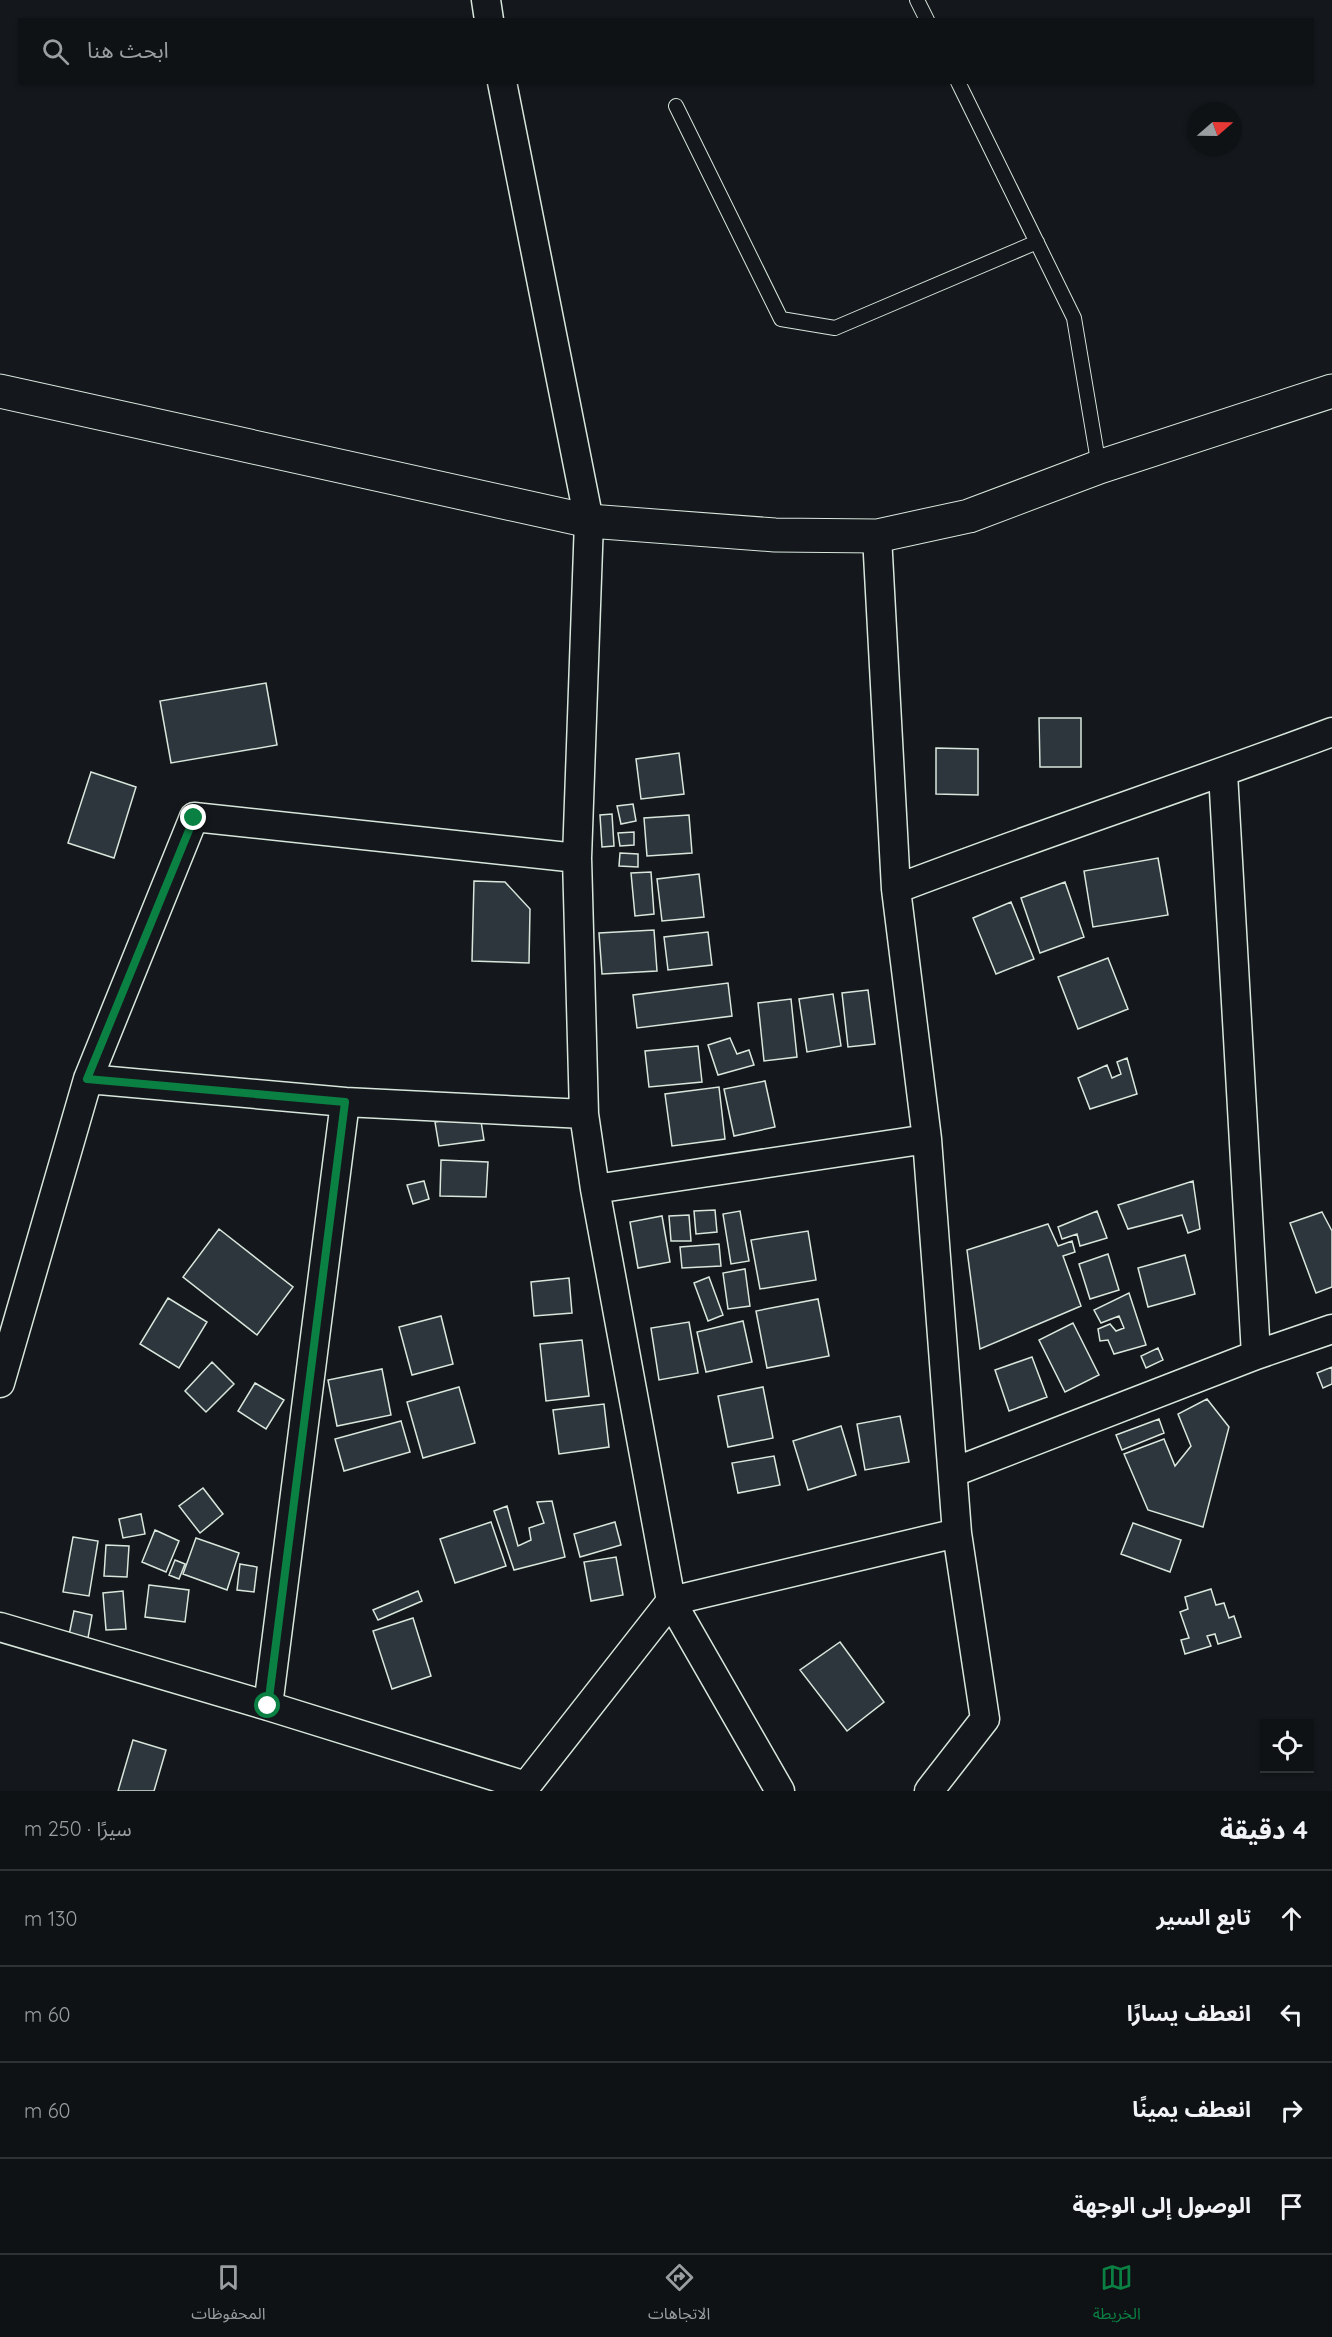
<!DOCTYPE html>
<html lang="ar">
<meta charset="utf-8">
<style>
:root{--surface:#0f1215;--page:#181b1e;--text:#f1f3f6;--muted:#9b9ea0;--line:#2f3234;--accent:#0b8043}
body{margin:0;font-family:Quicksand,"Noto Sans Arabic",sans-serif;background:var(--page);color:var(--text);direction:rtl}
.controls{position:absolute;right:18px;bottom:18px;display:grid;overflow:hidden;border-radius:0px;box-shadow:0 2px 4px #0004}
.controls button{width:54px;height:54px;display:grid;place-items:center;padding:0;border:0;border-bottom:2px solid var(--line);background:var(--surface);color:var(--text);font:30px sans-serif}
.compass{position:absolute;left:1188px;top:102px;width:54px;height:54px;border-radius:50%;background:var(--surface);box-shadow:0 2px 4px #0004;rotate:70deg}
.stop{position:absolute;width:18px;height:18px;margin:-14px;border:4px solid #0b8043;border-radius:50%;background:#fff}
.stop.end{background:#0b8043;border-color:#fff;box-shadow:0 2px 6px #0008}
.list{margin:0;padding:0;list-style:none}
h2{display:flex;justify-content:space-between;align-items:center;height:78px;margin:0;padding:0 24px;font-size:26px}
h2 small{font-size:20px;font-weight:400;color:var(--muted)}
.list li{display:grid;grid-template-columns:39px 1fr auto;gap:18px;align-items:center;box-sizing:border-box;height:96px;padding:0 24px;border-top:2px solid var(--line)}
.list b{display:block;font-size:22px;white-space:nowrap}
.list em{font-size:20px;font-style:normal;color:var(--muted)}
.icon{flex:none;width:33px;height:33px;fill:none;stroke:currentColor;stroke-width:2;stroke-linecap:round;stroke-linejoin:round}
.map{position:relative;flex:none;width:1332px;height:1791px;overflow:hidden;direction:ltr}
.search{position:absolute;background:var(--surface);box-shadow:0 2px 4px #0004;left:18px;right:18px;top:18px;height:66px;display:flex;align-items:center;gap:15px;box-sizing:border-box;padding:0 21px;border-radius:0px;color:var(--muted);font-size:22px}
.sheet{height:462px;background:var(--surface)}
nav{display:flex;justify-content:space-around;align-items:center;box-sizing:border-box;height:84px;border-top:2px solid var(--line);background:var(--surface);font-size:16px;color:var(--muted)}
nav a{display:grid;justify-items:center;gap:3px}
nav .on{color:var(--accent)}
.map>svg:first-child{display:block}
.building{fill:#2c363c;stroke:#d8e6dc;stroke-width:1.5}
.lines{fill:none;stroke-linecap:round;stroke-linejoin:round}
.lane-casing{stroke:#d8e6dc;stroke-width:16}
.street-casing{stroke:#d8e6dc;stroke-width:31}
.secondary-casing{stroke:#d8e6dc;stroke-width:35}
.lane{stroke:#14181c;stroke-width:14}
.street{stroke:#14181c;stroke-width:28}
.secondary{stroke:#14181c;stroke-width:33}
.route{stroke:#0b8043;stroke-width:8}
</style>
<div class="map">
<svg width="1332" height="1791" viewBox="0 0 1332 1791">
<rect width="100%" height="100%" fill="#14181c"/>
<!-- building -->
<path class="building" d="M266 683 277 745 171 763 160 701Z
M1039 718H1081V767H1040Z
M936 748 978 749V795L936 794Z
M679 753 684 794 641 799 636 759Z
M91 772 136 787 114 858 68 843Z
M633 804 636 821 621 824 617 806Z
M612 814 614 846 602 847 600 815Z
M689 815 692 853 647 856 644 818Z
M634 832V845L620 846 618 833Z
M620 853 638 854V867L619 866Z
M1158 858 1168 915 1093 927 1084 871Z
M651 872 654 914 635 916 631 873Z
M699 874 704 917 662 921 657 879Z
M474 881 505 882 530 909 529 963 472 961Z
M1065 882 1084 937 1040 953 1021 898Z
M1011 902 1034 959 996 974 973 918Z
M654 930 657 971 602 974 599 933Z
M708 932 712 965 668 970 664 937Z
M1108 958 1128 1009 1078 1029 1058 977Z
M728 983 732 1016 637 1028 633 995Z
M868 990 875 1044 848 1047 842 993Z
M833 994 841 1046 807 1052 799 999Z
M791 999 797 1057 764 1061 758 1003Z
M730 1038 737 1054 749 1050 754 1065 718 1075 708 1045Z
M698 1046 702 1082 649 1087 645 1051Z
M1127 1058 1137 1094 1090 1109 1078 1078 1107 1065 1112 1078 1121 1074 1117 1062Z
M765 1081 775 1127 734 1136 724 1089Z
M719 1087 725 1139 672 1146 665 1094Z
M480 1115 484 1140 439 1146 435 1122Z
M441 1160 488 1162 486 1197 440 1196Z
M424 1181 429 1199 413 1204 407 1185Z
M1193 1181 1200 1229 1188 1233 1182 1215 1128 1229 1118 1205Z
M715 1210 717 1232 696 1234 694 1211Z
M740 1211 749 1261 731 1264 723 1214Z
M1097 1211 1107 1238 1080 1246 1077 1234 1062 1239 1058 1227Z
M1322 1212 1332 1231V1287L1316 1293 1290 1223Z
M689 1215 691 1241H671L669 1216Z
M662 1216 670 1262 638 1268 630 1222Z
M1048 1224 1058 1246 1072 1241 1075 1252 1063 1256 1081 1306 980 1349 967 1250Z
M219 1229 293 1287 257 1335 183 1277Z
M808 1231 816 1280 760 1289 751 1240Z
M719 1244 721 1266 682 1268 680 1247Z
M1108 1254 1119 1290 1090 1299 1079 1264Z
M1185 1255 1195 1294 1148 1307 1138 1268Z
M745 1269 750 1306 728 1309 723 1273Z
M709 1277 723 1315 708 1321 694 1283Z
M569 1278 572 1313 534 1316 531 1282Z
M1129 1293 1146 1345 1114 1354 1108 1340 1100 1341 1098 1329 1110 1324 1116 1331 1124 1328 1119 1316 1101 1323 1094 1310Z
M168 1298 207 1322 179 1368 140 1344Z
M818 1299 829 1356 767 1368 756 1311Z
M441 1316 453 1364 412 1375 399 1327Z
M743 1321 752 1362 706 1372 697 1332Z
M689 1322 698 1373 659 1380 651 1328Z
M1073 1323 1099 1375 1065 1392 1039 1340Z
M582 1340 589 1396 546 1401 540 1344Z
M1158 1348 1163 1360 1146 1368 1141 1356Z
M1032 1357 1047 1397 1009 1411 995 1370Z
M212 1362 234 1384 206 1412 185 1391Z
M1332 1367V1384L1323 1388 1317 1373Z
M382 1369 391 1415 337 1426 328 1380Z
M255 1383 284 1400 266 1429 238 1411Z
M459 1387 475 1443 423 1458 407 1402Z
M763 1387 773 1438 728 1447 718 1396Z
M1207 1399 1229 1427 1203 1527 1148 1510 1124 1454 1164 1439 1175 1466 1191 1446 1178 1414Z
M604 1404 609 1447 559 1454 553 1410Z
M900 1416 909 1462 865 1470 857 1424Z
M1159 1419 1164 1433 1122 1450 1116 1435Z
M401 1421 410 1452 344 1471 335 1439Z
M841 1426 856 1475 808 1490 793 1441Z
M774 1456 780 1485 738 1493 732 1463Z
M203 1488 223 1514 200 1533 179 1506Z
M552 1501 565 1557 514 1570 494 1511 507 1506 518 1546 531 1540 529 1528 544 1523 537 1502Z
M141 1514 145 1534 123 1538 119 1519Z
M491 1522 506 1566 455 1583 440 1539Z
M615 1522 621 1545 580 1557 574 1534Z
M1133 1523 1181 1540 1170 1572 1121 1554Z
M155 1530 179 1541 166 1572 142 1562Z
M73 1537 98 1541 89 1596 63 1592Z
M196 1538 239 1553 227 1590 183 1574Z
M106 1545 129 1546 127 1577 104 1576Z
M616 1557 623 1595 591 1601 584 1562Z
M175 1560 185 1564 179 1579 169 1575Z
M240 1564 257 1567 254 1592 237 1590Z
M149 1585 189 1590 185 1622 145 1617Z
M1211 1589 1216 1605 1224 1603 1229 1618 1234 1616 1241 1637 1218 1644 1215 1634 1207 1636 1211 1646 1185 1654 1181 1640 1189 1638 1180 1612 1188 1609 1185 1597Z
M123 1591 126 1629 106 1630 103 1593Z
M418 1591 422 1601 378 1620 373 1610Z
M74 1611 92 1615 88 1638 69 1635Z
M413 1618 431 1676 392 1689 373 1631Z
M840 1642 884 1702 847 1731 800 1670Z
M133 1740 166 1750 154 1791H118Z"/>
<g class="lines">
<!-- lane casing -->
<g class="lane-casing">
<path id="lane" d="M917 0 927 20
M958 82 1074 318 1099 467
M676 106 781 319 835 328 1037 242"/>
</g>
<!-- street casing -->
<g class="street-casing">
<path id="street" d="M486 0 489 20
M502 82 589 521 577 858 584 1114 595 1189 671 1601 780 1791
M877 536 896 889 927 1139 957 1533 985 1719 929 1791
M1223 773 1256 1355
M896 889C1040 834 1187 786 1332 732
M88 1079 345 1102 268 1706
M345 1102 584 1114
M595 1189 927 1139
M0 1383 88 1079 194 817 577 858
M954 1472 1256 1355 1332 1329
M0 1627 268 1706 526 1786
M524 1791 526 1786 671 1601 957 1533"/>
</g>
<!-- secondary casing -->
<g class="secondary-casing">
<path id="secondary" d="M0 391 589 521 775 535 877 536 969 516 1099 467 1332 391"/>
</g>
<!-- lane -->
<use href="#lane" class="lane"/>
<!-- street -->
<use href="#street" class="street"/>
<!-- secondary -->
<use href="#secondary" class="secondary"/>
</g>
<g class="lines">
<!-- route -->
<path class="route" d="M194 818 87 1079 345 1102 268 1706"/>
</g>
</svg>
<div class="controls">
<button><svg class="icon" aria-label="locate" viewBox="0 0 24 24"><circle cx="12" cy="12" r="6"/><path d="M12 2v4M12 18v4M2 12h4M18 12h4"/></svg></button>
</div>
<svg class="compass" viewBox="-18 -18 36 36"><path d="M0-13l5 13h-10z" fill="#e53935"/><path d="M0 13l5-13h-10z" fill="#9b9ea0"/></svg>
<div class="stop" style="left:268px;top:1706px"></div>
<div class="stop end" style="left:194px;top:818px"></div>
<div class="search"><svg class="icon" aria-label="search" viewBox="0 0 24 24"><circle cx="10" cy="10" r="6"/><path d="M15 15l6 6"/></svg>ابحث هنا</div>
</div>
<section class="sheet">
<h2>4 دقيقة<small>سيرًا · 250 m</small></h2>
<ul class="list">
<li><svg class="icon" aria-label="ahead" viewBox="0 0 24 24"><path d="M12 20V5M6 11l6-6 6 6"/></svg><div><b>تابع السير</b></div><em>130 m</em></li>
<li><svg class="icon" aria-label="left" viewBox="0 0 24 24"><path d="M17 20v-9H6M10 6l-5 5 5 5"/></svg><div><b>انعطف يسارًا</b></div><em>60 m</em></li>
<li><svg class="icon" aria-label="right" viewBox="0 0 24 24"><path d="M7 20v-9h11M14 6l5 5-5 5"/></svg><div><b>انعطف يمينًا</b></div><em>60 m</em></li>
<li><svg class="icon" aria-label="arrive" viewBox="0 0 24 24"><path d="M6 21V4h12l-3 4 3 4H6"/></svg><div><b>الوصول إلى الوجهة</b></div></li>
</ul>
</section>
<nav>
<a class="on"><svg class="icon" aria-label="map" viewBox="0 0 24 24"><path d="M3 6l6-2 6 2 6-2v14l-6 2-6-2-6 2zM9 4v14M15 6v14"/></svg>الخريطة</a>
<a><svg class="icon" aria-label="directions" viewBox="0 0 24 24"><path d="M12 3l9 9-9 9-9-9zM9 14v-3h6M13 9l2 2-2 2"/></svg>الاتجاهات</a>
<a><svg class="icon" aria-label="saved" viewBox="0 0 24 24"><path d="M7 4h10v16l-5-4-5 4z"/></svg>المحفوظات</a>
</nav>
